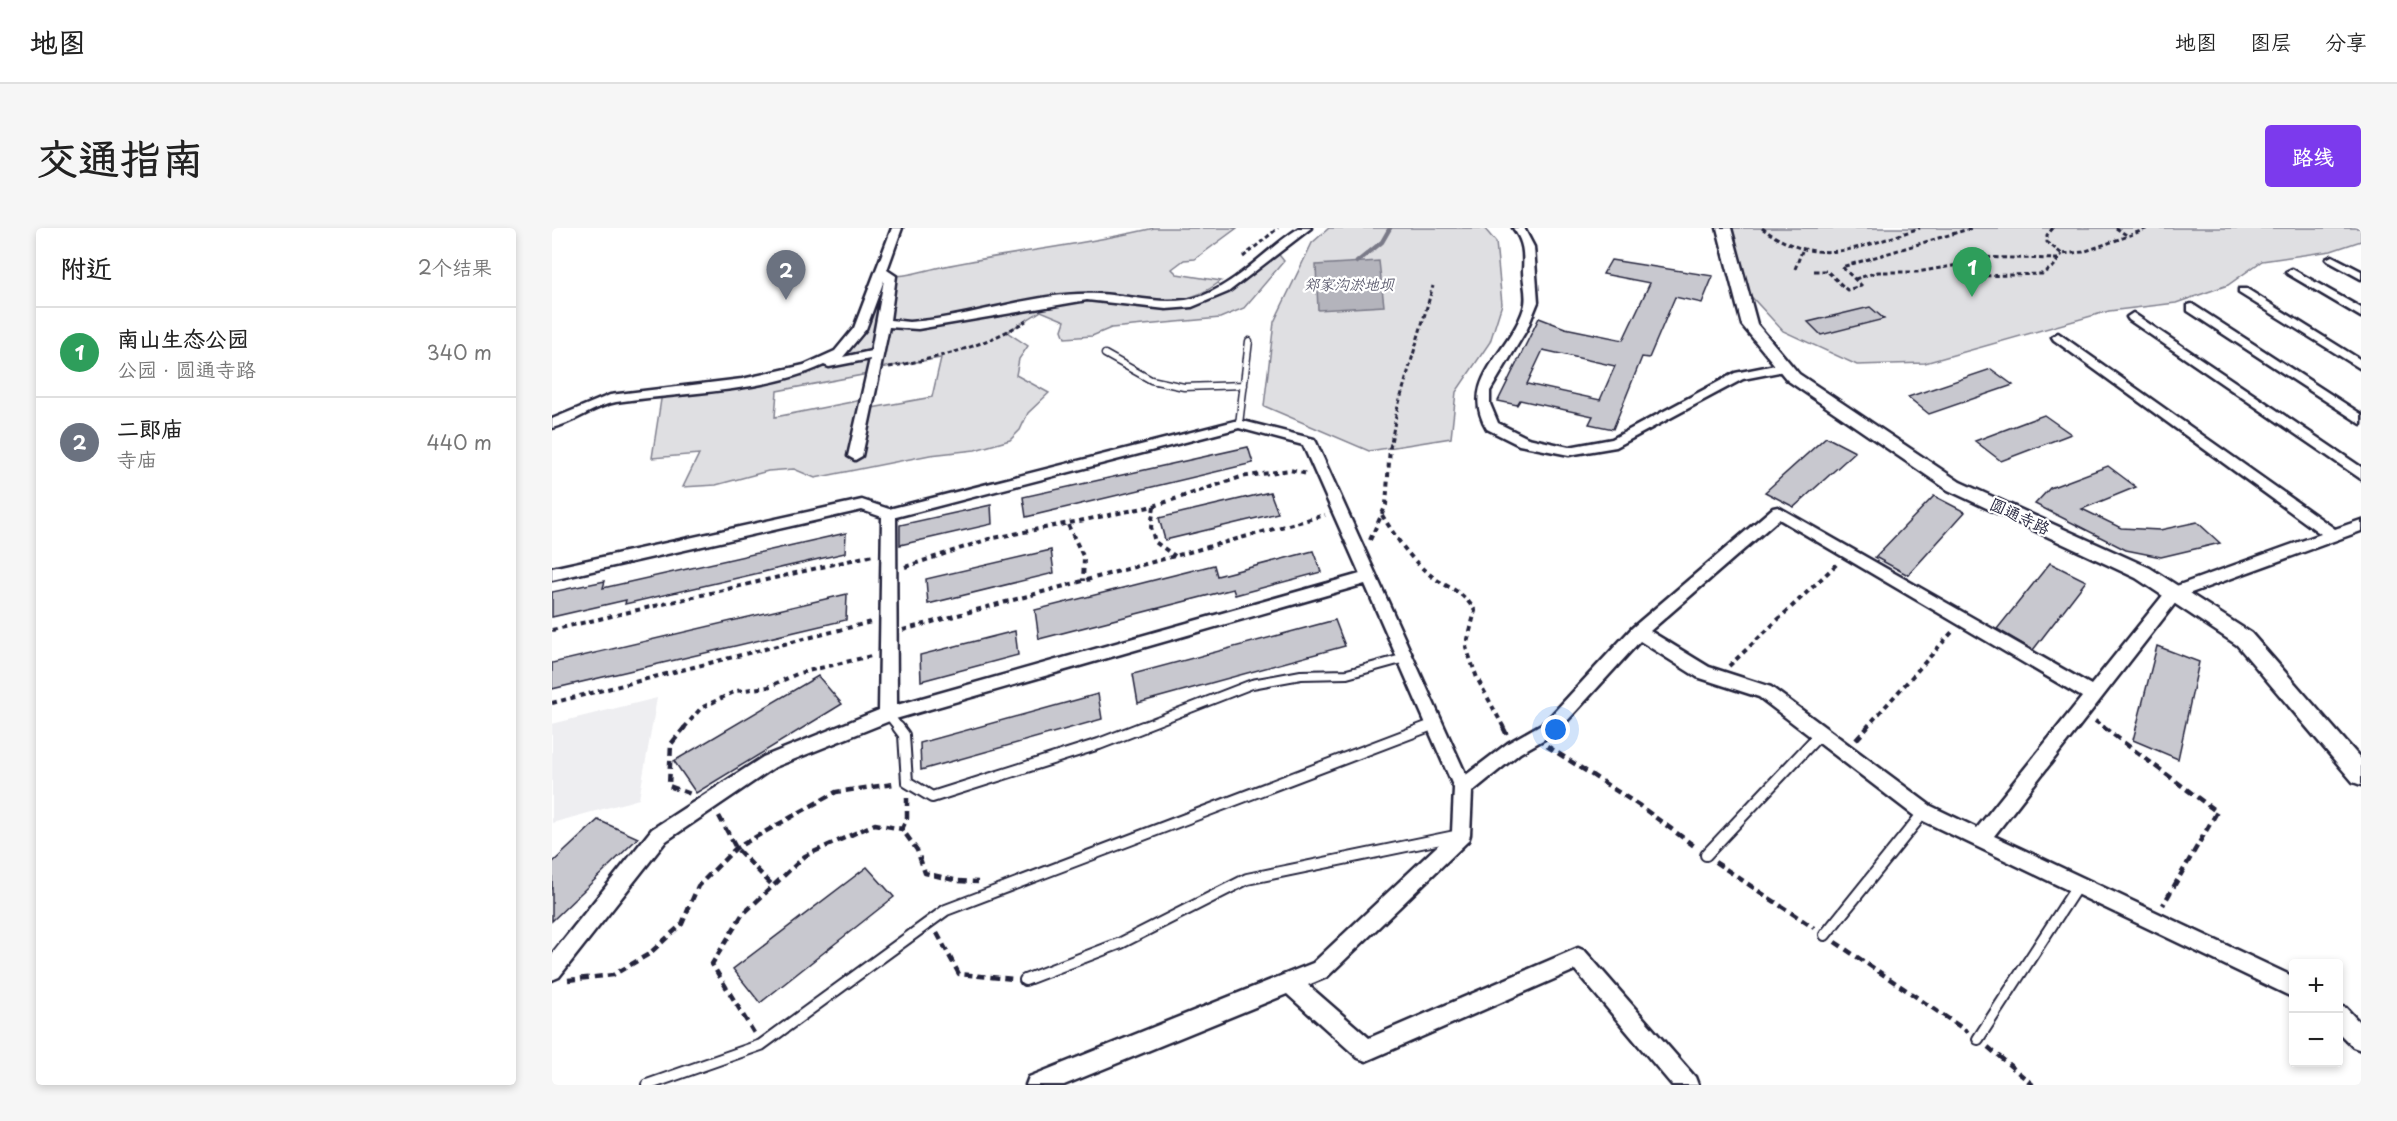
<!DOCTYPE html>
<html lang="zh">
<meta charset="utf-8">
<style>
:root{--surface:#fff;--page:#f6f6f6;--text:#222;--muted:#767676;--line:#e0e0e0;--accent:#7c3aed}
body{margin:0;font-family:"Playpen Sans","LXGW WenKai TC",sans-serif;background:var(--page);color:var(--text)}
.controls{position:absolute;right:18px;bottom:18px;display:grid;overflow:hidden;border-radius:6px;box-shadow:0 3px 9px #0003}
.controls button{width:54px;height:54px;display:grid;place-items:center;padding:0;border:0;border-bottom:2px solid var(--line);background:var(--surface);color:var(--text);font:30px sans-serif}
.you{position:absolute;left:1004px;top:502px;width:21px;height:21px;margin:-15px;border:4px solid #fff;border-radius:50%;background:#1a73e8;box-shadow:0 0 0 9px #1a73e833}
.badge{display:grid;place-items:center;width:39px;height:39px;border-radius:50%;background:var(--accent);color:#fff;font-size:20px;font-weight:700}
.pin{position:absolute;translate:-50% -50px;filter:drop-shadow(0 2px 3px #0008)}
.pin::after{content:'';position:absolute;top:32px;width:21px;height:18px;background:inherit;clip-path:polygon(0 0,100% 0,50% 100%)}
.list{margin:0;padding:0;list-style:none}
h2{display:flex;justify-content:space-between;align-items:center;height:78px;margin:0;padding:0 24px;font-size:26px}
h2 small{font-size:20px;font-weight:400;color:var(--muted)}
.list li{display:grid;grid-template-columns:39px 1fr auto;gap:18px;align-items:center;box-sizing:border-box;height:90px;padding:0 24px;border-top:2px solid var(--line)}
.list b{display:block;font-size:22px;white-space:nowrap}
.list p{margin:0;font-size:20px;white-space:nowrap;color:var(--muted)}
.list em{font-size:20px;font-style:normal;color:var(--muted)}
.map{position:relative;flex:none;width:1809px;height:857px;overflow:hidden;border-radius:6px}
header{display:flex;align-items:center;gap:36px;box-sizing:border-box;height:84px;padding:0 30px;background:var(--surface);border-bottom:2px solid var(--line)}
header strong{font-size:28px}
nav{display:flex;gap:33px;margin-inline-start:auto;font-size:21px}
.intro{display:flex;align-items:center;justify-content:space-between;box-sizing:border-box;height:144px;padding:0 36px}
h1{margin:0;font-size:42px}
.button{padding:15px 27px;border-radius:6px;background:var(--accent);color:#fff;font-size:21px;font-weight:700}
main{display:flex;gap:36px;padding:0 36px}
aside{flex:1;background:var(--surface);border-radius:6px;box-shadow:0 3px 9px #0003}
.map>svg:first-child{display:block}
.built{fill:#eeeef1}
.green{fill:#dfdfe2;stroke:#80808e;stroke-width:1.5;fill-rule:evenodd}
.water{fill:#b4b4bc;stroke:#7a7a88;stroke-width:1.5}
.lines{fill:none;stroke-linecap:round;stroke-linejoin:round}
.stream{stroke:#7a7a88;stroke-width:4.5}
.building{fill:#c8c8cf;stroke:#22223b;stroke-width:1.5;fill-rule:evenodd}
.service-far2-casing{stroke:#22223b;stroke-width:9}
.service-far1-casing{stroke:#22223b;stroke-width:12}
.service-casing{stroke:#22223b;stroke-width:14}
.minor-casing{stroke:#22223b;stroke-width:5}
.tertiary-casing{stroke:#22223b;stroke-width:5}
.path-far2{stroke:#22223b;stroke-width:3;stroke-dasharray:4.5 3;stroke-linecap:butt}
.path-far1{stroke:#22223b;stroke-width:4;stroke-dasharray:5 4.5;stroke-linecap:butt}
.path{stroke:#22223b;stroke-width:4.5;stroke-dasharray:8 5;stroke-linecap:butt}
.service-far2{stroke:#fff;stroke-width:6}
.service-far1{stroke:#fff;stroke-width:8}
.service{stroke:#fff;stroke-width:10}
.minor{fill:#fff;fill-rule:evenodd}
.tertiary{fill:#fff;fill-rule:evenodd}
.labels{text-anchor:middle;stroke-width:4.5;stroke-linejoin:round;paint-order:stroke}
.far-water-label{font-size:15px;font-style:italic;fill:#5c5c6f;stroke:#fff}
.street-label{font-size:16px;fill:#22223b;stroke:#fff}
</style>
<header>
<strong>地图</strong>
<nav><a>地图</a><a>图层</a><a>分享</a></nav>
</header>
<div class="intro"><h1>交通指南</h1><a class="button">路线</a></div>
<main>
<aside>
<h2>附近<small>2个结果</small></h2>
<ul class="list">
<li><span class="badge" style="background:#2e9e5b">1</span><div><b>南山生态公园</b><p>公园 · 圆通寺路</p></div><em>340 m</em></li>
<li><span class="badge" style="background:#6b7280">2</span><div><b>二郎庙</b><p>寺庙</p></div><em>440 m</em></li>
</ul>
</aside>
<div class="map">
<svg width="1809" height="857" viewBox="0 0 1809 857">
<rect width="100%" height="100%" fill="#fff"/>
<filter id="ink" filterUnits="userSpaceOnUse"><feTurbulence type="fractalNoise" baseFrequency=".0167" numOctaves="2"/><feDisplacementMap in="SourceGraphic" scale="12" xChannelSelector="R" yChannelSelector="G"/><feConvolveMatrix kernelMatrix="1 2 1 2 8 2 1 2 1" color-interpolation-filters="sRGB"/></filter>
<g filter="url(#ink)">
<!-- built -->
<path class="built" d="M105 470 87 571 0 595V496Z"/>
<!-- green -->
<path class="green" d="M602 0H685L643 31 632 32 620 41 625 46 669 53C631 83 594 71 549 70L615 77 666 65 724 23 732 33 692 80 668 90 559 100 540 108 513 110 510 102 513 93 489 83 455 104 476 118 467 131 464 147 497 165 476 185 468 202 458 212 423 222 378 227 263 250 242 241 216 243 164 257 131 259 147 226 100 230 110 165C150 160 260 150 288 124 311 103 320 72 331 44 346 53 372 42 389 39 459 24 532 17 602 0ZM389 130 380 169 314 181 315 171 223 189 225 163 321 145 322 141Z
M777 0H932L944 14 950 76 938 114 904 164 899 210 817 223 712 178 722 94 760 15Z
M1175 0H1809V13L1779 23 1710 33 1676 57 1624 75 1557 83 1373 135 1305 137 1231 103 1195 64Z"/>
<!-- water -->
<path class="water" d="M827 33 832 78 766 82 764 37Z"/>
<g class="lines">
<!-- stream -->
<path class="stream" d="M805 34 830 14 838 0"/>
</g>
<!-- building -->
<path class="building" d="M1059 32 1161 48 1150 75 1123 69 1097 130 1090 129 1061 201 1037 196 1041 188 968 172 965 177 946 173 987 90 1013 100 1071 112 1098 55 1051 46ZM991 122 1063 138 1048 172 975 156Z
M1318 79 1332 91 1269 107 1256 94Z
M1439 141 1461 157 1377 186 1356 169Z
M1492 187 1519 206 1449 233 1423 213Z
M1274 209 1303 224 1242 279 1213 264Z
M696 219 701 235 474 289 471 269Z
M1556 238 1584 259 1530 281 1569 300 1608 302 1645 294 1668 315 1609 329 1574 322 1483 276 1498 260Z
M718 264 726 285 613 312 607 290Z
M1382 268 1413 284 1356 347 1323 329Z
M439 277 440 296 348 317V297Z
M294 305 293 325 73 376 74 372 0 389V364L53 353 51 360Z
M499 322 502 345 376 376 374 351Z
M761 323 769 344 683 367 681 361 487 411 483 382 662 337 665 348Z
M1498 335 1534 353 1481 422 1445 401Z
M295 366 294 392 0 461V435Z
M783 392 793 418 586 475 581 446Z
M463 403 466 427 369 453 368 427Z
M1605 418 1647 434 1626 531 1581 512Z
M266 448 290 476 144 565 122 533Z
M546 466 550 491 369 542 368 515Z
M46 592 86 610 0 693V635Z
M315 639 342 669 208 775 181 741Z"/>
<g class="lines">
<!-- service-far2 casing -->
<g class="service-far2-casing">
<path id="service-far2" d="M553 126 599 152 632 159 692 157
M687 196 697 113"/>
</g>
<!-- service-far1 casing -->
<g class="service-far1-casing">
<path id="service-far1" d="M336 486 347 500
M587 500 700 456 749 447 795 446 853 430
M871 500 883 496"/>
</g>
<!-- service casing -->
<g class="service-casing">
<path id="service" d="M346 499 352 507 355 554 380 569 547 516 591 499
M1154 627 1268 506
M1273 707 1372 584
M473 752 569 715 695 651 903 608
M1426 811 1526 657
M95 857 209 817 394 682 875 499"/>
</g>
<!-- minor casing -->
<g class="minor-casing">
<path id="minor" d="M340 0H350L335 42 344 48 338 92 357 94C420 90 483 63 546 66 581 67 615 80 650 68 687 54 714 21 747 0H759L676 64 640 79 614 81 535 72 366 101 337 99 310 228 303 232 296 228 318 131 277 139 272 137C212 165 130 164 64 174 42 178 22 195 0 200V191L58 167 190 151 252 137 283 123 302 100ZM332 52 319 123 291 129 314 101Z
M961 0H972L982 19 986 74 975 101 938 163V176L946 195 976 210 1017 219 1060 211 1183 145 1233 135 1239 139 1237 142 1191 151 1064 219 1017 227 967 217 935 201C906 152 958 125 972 80 976 68 971 56 971 43 972 26 972 14 961 0Z
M1780 28 1809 43V51L1776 33 1774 31Z
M1740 41 1809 80V89L1736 46 1734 44Z
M1687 61H1695L1809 132V141L1687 65Z
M1640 76 1809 186V196L1636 83V77Z
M1581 85 1809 239V251L1577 92 1575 89Z
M1506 105 1783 301 1809 292V303L1628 369 1442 608 1742 749V770L1365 590 1207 469 1145 449 1088 413 1005 504 968 525 920 564 918 607 916 613 775 749 756 757 817 810 1026 720 1033 723 1143 849 1146 857H1120L1023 742 814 833 806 830 735 766 512 857H474L477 849 761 735 900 604 902 560 813 356 340 492 223 539 114 613 7 749 0 752V726L100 601 211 529 327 482 330 289 310 282 0 352V340L310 272 337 281 687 192 762 211 764 214 914 547 956 515 993 494 1080 400 1221 280 1226 279 1539 457 1616 361 1769 306 1502 112 1500 109ZM687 200 751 217 808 346 345 477 344 289ZM1227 291 1530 469 1425 600 1379 578 1219 459 1157 439 1098 403Z
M1786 778 1794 780 1809 796V822L1801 819 1786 804Z"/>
</g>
<!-- tertiary casing -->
<g class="tertiary-casing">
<path id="tertiary" d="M1165 0H1179L1205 96 1247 146 1408 254 1598 340 1699 405 1809 531V557L1801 554 1685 417 1584 350 1396 262 1235 152 1190 97Z"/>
</g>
<!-- path-far2 -->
<path class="path-far2" d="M1210 0C1266 42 1308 19 1368 0
M1501 0 1495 7V14L1510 26 1531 24 1576 8
M1564 0 1576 8 1596 0
M691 29 726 0
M1407 37 1419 29 1506 31
M1243 41 1250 23
M1262 43H1275L1295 62 1309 58
M1303 51 1326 44H1365L1407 37 1429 48 1490 46 1502 38 1510 26
M1310 58 1290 39 1420 0
M337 139C386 130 431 119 474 93
M838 220 845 182 881 58"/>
<!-- path-far1 -->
<path class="path-far1" d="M602 278 599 299 603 314 623 328
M830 287C843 308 857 330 877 346 895 361 909 360 923 383L914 419 925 450 952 500
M516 297 532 330 531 353
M818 312 834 277 838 219
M353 339 437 311 602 278 689 249 738 242 755 246
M0 402 321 327
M351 402 773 287
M1177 438 1287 334
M0 475 319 394
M1543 493 1553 500
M132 500 149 480 184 463 216 459 247 445 319 428
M1314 500 1401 403"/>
<!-- path -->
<path class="path" d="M133 499 119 516 117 558 139 566
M951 499 955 507
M1551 499 1665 584 1611 677
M1304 512 1316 499
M995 518 1088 578 1145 620
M355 570V590L350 601 365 622 373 645 406 653 426 654
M167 588 184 620 221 658
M1163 634 1262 700
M385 705 407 746 461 751
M1283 714 1416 804
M16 752 61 747 97 726 130 696 146 658 184 620 284 564 342 556
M202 805 160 736 190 687 253 628 323 596 350 601
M1436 819 1481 857"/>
<!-- service-far2 -->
<use href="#service-far2" class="service-far2"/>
<!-- service-far1 -->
<use href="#service-far1" class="service-far1"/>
<!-- service -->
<use href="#service" class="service"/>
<!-- minor -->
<use href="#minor" class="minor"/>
<!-- tertiary -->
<use href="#tertiary" class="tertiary"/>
</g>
</g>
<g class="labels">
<!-- far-water labels -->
<g class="far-water-label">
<text x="797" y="62">郑家沟淤地坝</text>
</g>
<!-- street labels -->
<g class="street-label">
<text transform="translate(1468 288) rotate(25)" y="6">圆通寺路</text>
</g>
</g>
</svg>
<div class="controls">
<button>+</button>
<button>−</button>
</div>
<div class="you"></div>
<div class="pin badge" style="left:1420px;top:69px;background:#2e9e5b">1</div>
<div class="pin badge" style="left:234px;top:72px;background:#6b7280">2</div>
</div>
</main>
